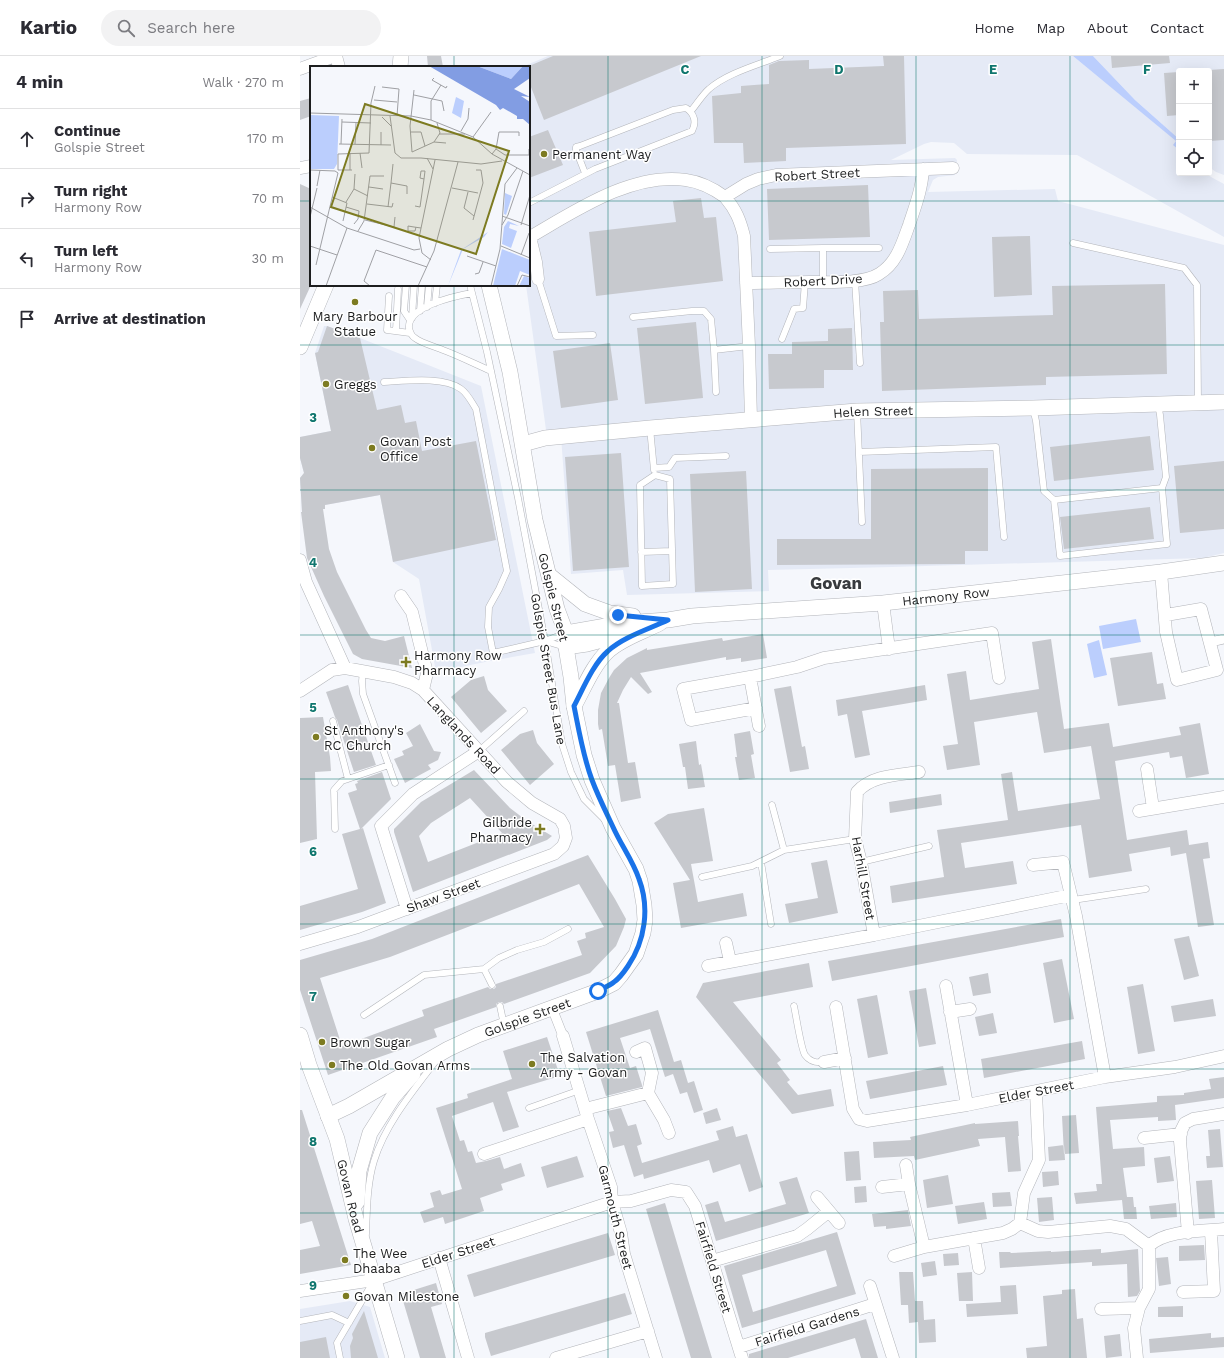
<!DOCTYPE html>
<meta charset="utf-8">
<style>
:root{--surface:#fff;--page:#f2f2f3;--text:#2b2b33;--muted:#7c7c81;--line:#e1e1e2}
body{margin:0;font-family:"Work Sans",sans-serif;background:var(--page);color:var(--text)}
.controls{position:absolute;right:12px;top:12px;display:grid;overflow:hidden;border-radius:4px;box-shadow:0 4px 16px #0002}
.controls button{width:36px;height:36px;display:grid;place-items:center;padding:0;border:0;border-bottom:1px solid var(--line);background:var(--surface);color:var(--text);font:20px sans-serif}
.stop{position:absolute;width:12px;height:12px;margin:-9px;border:3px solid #1a73e8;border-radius:50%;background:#fff}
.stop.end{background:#1a73e8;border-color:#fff;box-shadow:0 1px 4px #0008}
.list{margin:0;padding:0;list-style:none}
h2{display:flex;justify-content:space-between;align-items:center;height:52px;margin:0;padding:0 16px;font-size:17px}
h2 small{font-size:13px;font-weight:400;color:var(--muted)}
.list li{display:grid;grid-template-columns:26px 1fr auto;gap:12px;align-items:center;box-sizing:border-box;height:60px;padding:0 16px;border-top:1px solid var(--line)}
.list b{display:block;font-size:15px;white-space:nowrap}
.list p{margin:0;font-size:13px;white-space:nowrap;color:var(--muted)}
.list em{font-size:13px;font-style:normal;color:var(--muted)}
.icon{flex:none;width:22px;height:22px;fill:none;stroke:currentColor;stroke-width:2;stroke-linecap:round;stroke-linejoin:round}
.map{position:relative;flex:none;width:924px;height:1302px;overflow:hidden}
header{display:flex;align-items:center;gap:24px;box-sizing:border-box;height:56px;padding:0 20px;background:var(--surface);border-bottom:1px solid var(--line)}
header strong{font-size:19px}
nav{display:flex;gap:22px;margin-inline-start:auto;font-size:14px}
.search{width:280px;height:36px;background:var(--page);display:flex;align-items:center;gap:10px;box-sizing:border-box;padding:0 14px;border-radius:22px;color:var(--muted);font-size:15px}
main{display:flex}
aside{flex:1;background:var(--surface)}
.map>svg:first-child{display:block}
.built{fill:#e5eaf6}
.green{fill:#bbcefd}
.building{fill:#c7c9ce;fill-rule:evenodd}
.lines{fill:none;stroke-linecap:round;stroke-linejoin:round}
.service-casing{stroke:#b3b5ba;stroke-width:7}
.pedestrian-casing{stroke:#b3b5ba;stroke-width:10}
.minor-casing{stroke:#b3b5ba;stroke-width:13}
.tertiary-casing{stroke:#b3b5ba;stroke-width:16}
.service{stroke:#fff;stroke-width:6}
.pedestrian{stroke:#fff;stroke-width:9}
.minor{stroke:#fff;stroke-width:12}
.tertiary{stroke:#fff;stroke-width:15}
.route{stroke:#1a73e8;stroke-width:5}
.grid{fill:none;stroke:#0f766e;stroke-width:1;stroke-opacity:0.55}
.poi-dot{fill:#7d7b21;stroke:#fff;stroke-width:1.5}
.labels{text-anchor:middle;stroke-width:3;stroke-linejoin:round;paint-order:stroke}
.poi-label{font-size:13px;fill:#1d1e1f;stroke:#fff;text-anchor:start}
.street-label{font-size:13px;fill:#1d1e1f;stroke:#fff}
.district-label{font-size:17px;font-weight:bold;fill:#393b3e;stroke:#fff}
.inset-road{fill:none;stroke:#9fa0a4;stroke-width:1}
.view{fill:#7d7b21;fill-opacity:0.15;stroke:#7d7b21;stroke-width:2}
.inset-edge{fill:none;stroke:#1d1e1f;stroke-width:2}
.grid-label{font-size:13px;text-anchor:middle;font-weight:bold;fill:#0f766e;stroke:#fff;stroke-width:3;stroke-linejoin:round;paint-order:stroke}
</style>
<header>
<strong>Kartio</strong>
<div class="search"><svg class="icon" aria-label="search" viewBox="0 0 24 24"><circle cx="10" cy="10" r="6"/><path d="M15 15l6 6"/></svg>Search here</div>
<nav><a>Home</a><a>Map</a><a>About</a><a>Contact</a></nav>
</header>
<main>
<aside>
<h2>4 min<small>Walk · 270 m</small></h2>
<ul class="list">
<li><svg class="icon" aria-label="ahead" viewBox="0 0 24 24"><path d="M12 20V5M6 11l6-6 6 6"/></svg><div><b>Continue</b><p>Golspie Street</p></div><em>170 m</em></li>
<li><svg class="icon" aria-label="right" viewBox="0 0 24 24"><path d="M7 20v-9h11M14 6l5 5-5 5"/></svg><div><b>Turn right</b><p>Harmony Row</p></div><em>70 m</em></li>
<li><svg class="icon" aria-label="left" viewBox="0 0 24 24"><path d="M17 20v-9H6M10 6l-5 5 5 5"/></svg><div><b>Turn left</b><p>Harmony Row</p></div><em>30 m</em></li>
<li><svg class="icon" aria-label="arrive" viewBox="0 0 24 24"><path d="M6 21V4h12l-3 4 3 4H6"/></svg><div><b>Arrive at destination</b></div></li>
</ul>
</aside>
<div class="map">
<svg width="924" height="1302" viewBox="0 0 924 1302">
<rect width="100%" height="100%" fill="#f5f7fc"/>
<!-- built -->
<path class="built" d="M248 0H773L877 85 874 89 879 94V117H906L911 121 924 128V181L777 99 667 98 654 87 631 86 624 88 591 104 655 102 657 104 655 119 638 121 633 124 628 136 755 133 758 145 924 189V497L903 502 592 511 468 514 469 535 327 539 323 514 271 518 261 380 246 374 226 229H229V11H222Z
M793 0H924V119L916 116 909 111V15H879V83L835 44Z
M24 270H27L60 282 181 330 235 597 190 605 136 616 119 523 93 506 80 439 25 449V453L2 455 0 422 4 417 0 402V381L31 375 15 297Z
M50 1245 70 1251 85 1302H0V1253Z"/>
<!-- green -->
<path class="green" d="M773 0H793L835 44 879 83V94L873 89 876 85Z
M836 563 841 586 803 593 799 570Z
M799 584 807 619 794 622 787 588Z"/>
<!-- building -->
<path class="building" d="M127 0H141L143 11H128Z
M253 0H401L244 64 229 26V10Z
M583 0H604L606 88 486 92V105L444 107 443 87H414L412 40 441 37V30L469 28V9L479 5 509 4V13L584 10Z
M811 0H869L870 7 812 12Z
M924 13V84L909 85V14Z
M879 16V59L867 60 864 17Z
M11 42V60L0 64V45Z
M248 74 263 109 229 122V81Z
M0 128 11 133V229L0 253Z
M568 129 570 181 469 184 467 133Z
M401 142 404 162 416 161 423 225 296 240 289 176 376 166 373 145Z
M730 180 732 239 694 241 692 181Z
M865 228 867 318 746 321V329L582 335 580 266H584L583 235 618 234 619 263 753 259 752 230Z
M396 266 403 342 345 348 337 272Z
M27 270 60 282 77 354 101 349 105 367 116 365 122 395 176 385 196 484 93 506 80 439 25 449V453H23L29 493 37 516 66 574 71 582 85 585 104 580 112 612 62 603 53 598 24 540 7 502 1 456H2L0 422 4 417 0 402V381L31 375 15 297 18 296Z
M552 272 553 314H524V332L469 333 468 298H492V286L528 285V273Z
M310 287 318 344 261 352 253 295Z
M850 380 854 414 754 425 750 391Z
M321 397 329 511 273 515 265 401Z
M924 405V473L880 477 874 410Z
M688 412V495H665V508L477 509V483H571V413Z
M446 415 452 533 395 536 390 418Z
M850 451 854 483 764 493 760 461Z
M463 578 467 602 441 606V602L426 604V601L340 617 352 636 348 638 331 621 323 634 317 647H319L328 707 335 706 341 742 321 746 315 709 308 710 302 673 299 674 298 668V654L301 637 309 622 314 614 327 602 347 592V594L422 582 423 585Z
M751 583 764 673 809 667 813 691 881 679 879 671 900 667 909 718 886 722 882 700 870 702 869 696 815 705 827 784 887 774 889 789 908 786 910 802 903 803 914 869 898 871 886 797 871 800 870 791 829 798 832 815 789 822 781 769 661 787 665 812 713 805 717 828 592 847 590 830 644 821 637 774 708 764 701 718 712 716 718 755 800 743 791 690 744 697 737 656 674 666 680 709 647 714 643 690 658 688 647 618 666 615 670 644 739 633 732 586Z
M852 596 857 628 863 627 866 643 818 650 810 602Z
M184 620 188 634 207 655 181 677 151 641 171 624Z
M48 629 76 709 54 716 37 664 35 661 26 636Z
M625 629 627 644 562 655 570 699 555 702 547 658 538 660 536 644Z
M491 630 502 691 505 690 509 713 490 716 474 633Z
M23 661 30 701 31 715 15 716 17 783 0 787V662Z
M120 668 134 695 141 696 138 704 128 709 131 713 105 727 94 703 104 699 102 695 113 690 106 677Z
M233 674 237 687 254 708 230 729 201 694 220 678Z
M450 675 454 698 451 699 455 722 439 724 435 701H437L434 678Z
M396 685 399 709 401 708 405 731 388 733 385 711H383L379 688Z
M174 714 210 752 227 765 252 780 247 784 113 836 94 776V773L121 746ZM170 742 202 777 128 806 119 780 131 767Z
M82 716 91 743 61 773 63 772 86 847 62 856 0 874V850L58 833 42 778 60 773 48 737 57 734 55 728 58 727 57 725Z
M641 738 642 749 590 757 589 746Z
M404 752 413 805 391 808 398 846 443 837 447 860 381 872 373 827 390 824 354 767 368 758Z
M288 799 315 843 326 863 324 871 316 890 290 917 204 948 202 946H199L196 948V951L134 973 137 981 28 1019 0 934V904L72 883ZM279 828 304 871 285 877 286 882 277 885 282 899 196 928V931L194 933H190L188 931 122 954 124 960 42 990 20 922 90 901Z
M527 804 538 857 489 867 485 848 518 842 511 807Z
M761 863 764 881 532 925 528 905Z
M889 880 899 920 884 924 874 883Z
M762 903 774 963 754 967 743 907Z
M509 907 513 931 433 946 481 1004 477 1007 490 1024 487 1026 498 1039 531 1033 534 1050 492 1058 396 941 403 927Z
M688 917 691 937 673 940 669 921Z
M843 928 855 995 838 998 827 931Z
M626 932 636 988 619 991 609 935Z
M577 939 588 998 568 1002 557 943Z
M913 943 916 960 874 966 871 950Z
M358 954 374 1006 381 1004 388 1027 394 1025 403 1054 394 1057 387 1036 380 1038 373 1018 365 1021 350 973 320 982 330 1012 336 1010 342 1029V1031L306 1040 286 976Z
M693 957 697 977 679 980 675 961Z
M247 981 260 1020 207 1036 219 1071 203 1076 193 1046 152 1060 160 1085 164 1084 168 1096 172 1095 176 1107 186 1105 200 1101 204 1113 221 1107 225 1120 201 1128 203 1134 180 1142 184 1155 145 1168 143 1161 124 1167 120 1156 134 1151 130 1137 140 1134 142 1139 162 1133 136 1052 168 1042 167 1038 212 1023 203 995Z
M782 985 785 1003 684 1022 681 1003Z
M643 1010 647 1029 570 1043 566 1025Z
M924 1021V1042L875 1049 876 1064 858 1065V1061L810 1064 813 1093 844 1091 845 1110 823 1112 827 1141H833L834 1151H836L837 1163H824L822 1144 776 1148 774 1137 797 1135 796 1128H802L796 1051 857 1046V1040L884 1039V1037L911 1033 909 1023Z
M321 1052 328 1070 336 1068 342 1088 337 1090 342 1107 419 1084 416 1075 433 1070 436 1081 447 1078 463 1131 449 1136 440 1108 413 1117 409 1104 344 1123 343 1118 334 1121 324 1089 313 1092 309 1076 314 1075 307 1055Z
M417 1052 421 1064 406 1068 403 1057Z
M0 1054H2L51 1209 0 1218V1194L20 1190 12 1165 0 1168Z
M776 1059 779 1097 764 1098 762 1060Z
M718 1065 719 1080H718L721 1115 708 1116 705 1081 678 1083 680 1090 615 1104 614 1100 574 1102 573 1086 611 1084 610 1081 675 1067V1068Z
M920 1073 923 1111 907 1112 906 1100H910L908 1074Z
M764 1089 765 1104 749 1105 748 1091Z
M559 1095 561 1124 546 1125 544 1096Z
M277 1100 284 1121 247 1132 241 1111Z
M870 1100 874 1125 857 1127 854 1102Z
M758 1115 759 1129 743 1131 742 1116Z
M648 1119 653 1148 627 1152 623 1124Z
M497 1121 509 1157 416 1185 405 1149 418 1145 425 1166 486 1148 479 1126Z
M912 1124 915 1162 899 1163 896 1125Z
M566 1130 567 1146 555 1147 554 1131Z
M710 1136 712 1150 693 1151 692 1137Z
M752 1141 754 1164 739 1166 737 1142Z
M684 1146 687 1163 658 1168 655 1150Z
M365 1147 388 1224 412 1302H391L367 1223 346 1153Z
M876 1147 877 1161 851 1163 849 1150Z
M608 1154 611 1170 586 1173V1170L574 1171 572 1158Z
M537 1176 556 1238 442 1272 424 1210ZM526 1194 537 1230 453 1256 442 1219Z
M308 1177 315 1199 174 1241 167 1219Z
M904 1189 905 1204 879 1205V1190Z
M801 1193V1197L838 1193 840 1235 837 1240 828 1241 827 1208 792 1210V1206L700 1212 699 1196H710L711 1197 751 1195V1196Z
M658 1197 659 1209 644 1210 643 1198Z
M868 1201 871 1228 859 1230 856 1202Z
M635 1205 637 1219 623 1221 621 1207Z
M599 1216H613L615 1245H623L624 1264 635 1263 636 1286 619 1287 618 1266 609 1267 608 1249H601Z
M672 1216 673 1245H659L657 1217Z
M136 1227 142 1248 131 1251 146 1302H120L101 1238Z
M716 1229 718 1258 667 1261 666 1248 701 1246 700 1230Z
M775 1233 777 1263 783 1262 787 1302H727L726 1292 747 1290 743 1240 762 1238V1234Z
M325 1237 332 1258 191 1300 185 1281V1277Z
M883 1250V1261H858V1251Z
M64 1255 78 1302H51L50 1290 53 1282 52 1278Z
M566 1263 578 1302H561L555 1282 488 1302H449V1298Z
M911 1277V1282L924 1281V1291L850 1297 849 1283Z
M820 1278 822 1300 806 1302 804 1280Z
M26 1281 30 1302H0V1286Z"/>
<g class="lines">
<!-- service casing -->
<g class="service-casing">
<path id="service" d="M391 55C396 49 403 38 409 33 427 17 458 9 480 0
M229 147 295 113 392 75C397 66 394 57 386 52L373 54 280 90 276 91V94L285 117
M773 187 884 212 897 229 898 347
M523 192H579
M470 193 523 192V226
M238 223 256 280 293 279
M555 224 560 307
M106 229 104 255 110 264
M170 229 187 296 218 442 245 585 262 688 271 716 284 743 304 763
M172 237C156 240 107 250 109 272 110 276 111 280 115 282 121 287 136 291 143 294 159 300 175 308 191 315
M89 240 87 274 110 277
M135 247 137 229
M127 251 129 229
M120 255 122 229
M333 261 392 255H404L411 263 414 294 449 290
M112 262 114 229
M96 275 98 233
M482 283 494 253 503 252 505 226
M414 294 416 336
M84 326C105 325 144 320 161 333 168 338 172 347 176 353L207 515 199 533 189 551 188 571 193 597 245 585 266 577
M733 352 736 365 744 435 754 444 862 432 866 421 860 359 858 348
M557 355 562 466
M350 372 354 414
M559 396 696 391 704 481
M354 412 369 411 375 402 426 400
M355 419 370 423 373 528 342 530 340 429Z
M754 444 760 500 867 488 862 432
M341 496 372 495
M245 585 265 591
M63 615 62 625 63 638 95 727
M33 665 48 723
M179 695 224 655
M472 749 484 794 555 783
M35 773 34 734 42 725 89 709
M461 806 471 868
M561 806 629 790
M402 821 452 810 484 794
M773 844 846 833
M184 913 192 929
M200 950 204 969
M494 950C496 959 501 993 505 999 510 1006 516 1007 524 1006
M64 959 124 919 184 913 199 902 217 894 244 886 268 873
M229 1052 280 1034
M66 1178C67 1154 67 1128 74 1105 85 1069 112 1036 135 1006
M0 1265 32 1259 49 1267
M40 1302 37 1287 73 1226"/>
</g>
<!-- pedestrian casing -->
<g class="pedestrian-casing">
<path id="pedestrian" d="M911 586 924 583
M252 952 263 980"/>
</g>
<!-- minor casing -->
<g class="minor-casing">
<path id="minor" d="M36 0 39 11
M0 13 35 0
M0 112 11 110
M425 141C436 154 440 164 444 180L449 290 451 363
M238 223 236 206 230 181C275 155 332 116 386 124 401 126 414 133 425 141L446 128 458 123 476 119 653 112
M446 227C467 227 488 226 510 226 528 226 564 228 579 218 597 207 602 188 609 169 615 151 622 133 623 113
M0 504 6 526 45 612
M861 516 866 576 877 624 917 614 901 553 866 559
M101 540 112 556 127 617 123 634
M583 547 589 593
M450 621 497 611 524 602 692 577 699 622
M0 635 32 614 45 612 94 621 112 627 123 634 207 726 232 747 260 763 264 770 266 782 263 790 254 798 58 871 0 888
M456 652 391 664 383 633 450 621 459 670
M847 713 853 752
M619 716C598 719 571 719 557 736L555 783 561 806 574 879 771 839
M839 755 924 741
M733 809 763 806 776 860 805 1021
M107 853 81 770 113 738 179 695
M426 887 430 905
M408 910 574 879
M646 930 667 1049
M536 951 553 1053 559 1063 567 1065 667 1049 805 1021 875 1011 924 1000
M650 956 670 953
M263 980 288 1063 311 1131 312 1146 321 1177 324 1198 356 1302
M336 996 345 992 352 1017 348 1037 364 1064 369 1077
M524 1006 545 1002
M285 1053 348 1037
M844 1082 881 1078
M184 1098 288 1063
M606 1109 609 1128 624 1191
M582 1131 609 1128
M517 1141 539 1167
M720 1167 738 1175 748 1176 810 1170 826 1173 849 1190
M888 1177 880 1085 881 1075 885 1067 893 1063 924 1058
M674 1182 679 1212
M594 1200 624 1191 703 1177 712 1173 720 1167 724 1137 739 1104 736 1036
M139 1202 168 1302
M412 1205 497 1180 507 1173 528 1156
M570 1230 593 1302
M0 1235 74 1224 312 1146 331 1145 371 1134 386 1136 395 1150 442 1302
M883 1236 914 1235 911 1175
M801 1253 839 1252
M439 1291 575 1248
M256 1302 348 1275
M837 1302 834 1272 839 1252 849 1233V1190C864 1174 903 1175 924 1173"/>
</g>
<!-- tertiary casing -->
<g class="tertiary-casing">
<g id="tertiary">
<path d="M100 11 101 0"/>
<path d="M0 291 26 229"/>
<path id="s1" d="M223 388 245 382 350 372 557 355 733 352 924 346"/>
<path d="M249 519 285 548 310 557 333 560"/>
<path id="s2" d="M266 577 323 567 368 564 392 560 583 547 861 516 924 507"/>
<path d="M266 591 287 588 325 578"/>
<path d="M274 650C284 632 293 609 308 595 322 582 343 576 360 567"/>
<path id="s3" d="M0 979 9 1009 37 1083 56 1163 97 1302"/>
<path id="s4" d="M28 1060 49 1050 148 993 178 979 298 935 314 927 321 919 336 898 343 877 345 864 344 849 340 825 336 813 313 772 292 724 284 699 274 650 271 621 266 591V577L257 553 235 464 210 316 189 229"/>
<path d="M57 1146 59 1115 70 1077 93 1041 113 1018"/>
</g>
</g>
<!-- service -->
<use href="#service" class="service"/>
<!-- pedestrian -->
<use href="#pedestrian" class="pedestrian"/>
<!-- minor -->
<use href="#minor" class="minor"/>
<!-- tertiary -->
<use href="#tertiary" class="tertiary"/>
</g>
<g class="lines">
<!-- route -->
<path class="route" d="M298 935C303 932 309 930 314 926 320 922 324 916 328 910 345 885 350 852 339 823 333 805 321 789 313 771 306 756 298 740 292 724 283 700 279 675 274 650 283 633 293 608 308 595 323 581 349 573 368 564L318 559"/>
</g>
<!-- grid -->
<path class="grid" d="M154 0V11M308 0V1302M462 0V1302M616 0V1302M770 0V1302M0 145H11M229 145H924M154 229V1302M0 289H924M0 434H924M0 579H924M0 723H924M0 868H924M0 1013H924M0 1157H924"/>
<!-- markers -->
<g class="poi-dot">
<circle cx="244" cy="98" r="4"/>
<circle cx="55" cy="246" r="4"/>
<circle cx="26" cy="328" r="4"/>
<circle cx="72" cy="392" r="4"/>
<path d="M104 600h4v4h4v4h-4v4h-4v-4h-4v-4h4z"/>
<circle cx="16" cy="681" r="4"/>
<path d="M238 767h4v4h4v4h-4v4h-4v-4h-4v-4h4z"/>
<circle cx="22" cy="986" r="4"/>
<circle cx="232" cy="1008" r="4"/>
<circle cx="32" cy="1009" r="4"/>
<circle cx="45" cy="1204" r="4"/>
<circle cx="46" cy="1240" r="4"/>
</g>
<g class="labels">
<!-- poi labels -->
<g class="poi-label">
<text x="252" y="103">Permanent Way</text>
<text x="55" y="265" text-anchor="middle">Mary Barbour<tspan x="55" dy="15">Statue</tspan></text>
<text x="34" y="333">Greggs</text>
<text x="80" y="390">Govan Post<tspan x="80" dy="15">Office</tspan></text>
<text x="114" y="604">Harmony Row<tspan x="114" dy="15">Pharmacy</tspan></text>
<text x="24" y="679">St Anthony's<tspan x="24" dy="15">RC Church</tspan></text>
<text x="232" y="771" text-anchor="end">Gilbride<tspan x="232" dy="15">Pharmacy</tspan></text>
<text x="30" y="991">Brown Sugar</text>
<text x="240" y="1006">The Salvation<tspan x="240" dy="15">Army - Govan</tspan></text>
<text x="40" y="1014">The Old Govan Arms</text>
<text x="53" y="1202">The Wee<tspan x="53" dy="15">Dhaaba</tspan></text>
<text x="54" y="1245">Govan Milestone</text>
</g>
<!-- street labels -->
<g class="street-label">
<text transform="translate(517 118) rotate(-3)" y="5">Robert Street</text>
<text transform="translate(523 224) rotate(-3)" y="5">Robert Drive</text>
<text dy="5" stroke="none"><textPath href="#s1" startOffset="352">Helen Street</textPath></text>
<text dy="5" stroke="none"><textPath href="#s2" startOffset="382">Harmony Row</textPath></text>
<text transform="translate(254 541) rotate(76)" y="5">Golspie Street</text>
<text transform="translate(249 613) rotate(80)" y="5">Golspie Street Bus Lane</text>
<text transform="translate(164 679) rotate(47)" y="5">Langlands Road</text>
<text transform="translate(564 822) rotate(80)" y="5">Harhill Street</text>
<text transform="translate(143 839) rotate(-20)" y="5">Shaw Street</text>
<text dy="5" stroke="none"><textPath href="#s4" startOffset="223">Golspie Street</textPath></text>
<text transform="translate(736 1035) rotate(-11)" y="5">Elder Street</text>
<text dy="5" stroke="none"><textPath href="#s3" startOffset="169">Govan Road</textPath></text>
<text transform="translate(316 1161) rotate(76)" y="5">Garmouth Street</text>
<text transform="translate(158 1196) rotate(-18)" y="5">Elder Street</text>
<text transform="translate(414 1211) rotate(73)" y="5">Fairfield Street</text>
<text transform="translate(507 1270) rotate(-17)" y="5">Fairfield Gardens</text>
</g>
<!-- district labels -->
<g class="district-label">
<text x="536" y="533">Govan</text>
</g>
</g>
<!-- overview -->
<g transform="translate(10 10)">
<rect width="220" height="220" fill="#f5f7fc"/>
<path d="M167 0H213L201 13ZM146 31 154 35 151 52 142 47ZM0 49 29 50 27 98 24 103H0ZM195 127 202 130 196 149 194 148ZM198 155 209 160 200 158 199 162 207 165 201 182 192 178 194 161ZM178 166 174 171 153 183 138 220 151 184ZM192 183 220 194V209L210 205 205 220H183ZM214 210 220 212V220H209Z" fill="#bbcefd"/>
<path d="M119 0H167L201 13 213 0H220V12L204 23 220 31 211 30 220 36V59L213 53H207V50L193 42 190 44 186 39Z" fill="#829de3"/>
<path class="inset-road" d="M124 12 122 14 136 22 137 20M72 21 89 23 87 50M104 24 100 60 102 86 124 76 136 77M104 29 132 35 134 45M64 34 87 36M0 47 101 50 121 54 163 71 182 88 220 109M80 50 85 87 91 92H111L171 98 192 95M72 51 81 60M121 54V35L131 19M32 56 61 57M151 65 158 53 159 42M71 66V79M101 66H111L115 80M129 68H155M163 71 181 46M124 76 130 67 127 57M29 78 81 79M31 78 32 53M45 78 46 57M186 83 189 66H209V70M50 87 52 102M182 88 186 83 195 89H219V83M117 92 123 103M0 104 25 105 28 107 6 199M40 104V87M42 104H28V88L59 87 61 37 65 20M111 105H115L114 113 110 112ZM45 108 44 123 58 130M81 117 83 98M7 120 10 104M59 121 73 123M142 122 168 127M158 126 154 142 164 150M22 131 37 137 33 155M36 136 44 123M57 138 82 141 83 137M105 140 110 141 114 113M0 141 37 162 104 184 110 183M36 141 49 145 48 153 44 158M78 141 81 117 97 120V128M192 150 220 160M0 151 7 122M55 154 84 161 85 151M163 154 173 117 171 104H166M192 159 198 149 213 105M211 159 220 129M106 161 105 165H98V160L104 161 111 162M48 165 54 155 60 110H74M0 180 27 189M191 180 220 192M211 189 219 167M157 190 186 200M121 194 112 187 109 172 125 94M165 208 169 207 173 196M16 220 37 162M60 220 54 215 66 184 117 201M108 220 124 185 148 96M181 220 190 183 195 118 207 102M207 220 212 209 220 211"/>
<path class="view" d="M55 38 199 85 166 188 21 141Z"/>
<rect width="220" height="220" class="inset-edge"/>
</g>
<g class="grid-label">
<text x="385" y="18">C</text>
<text x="539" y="18">D</text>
<text x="693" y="18">E</text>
<text x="847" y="18">F</text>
<text x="13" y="366">3</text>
<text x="13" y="511">4</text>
<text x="13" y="656">5</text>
<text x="13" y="800">6</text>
<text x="13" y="945">7</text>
<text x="13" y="1090">8</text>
<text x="13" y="1234">9</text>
</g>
</svg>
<div class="controls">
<button>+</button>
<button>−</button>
<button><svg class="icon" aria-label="locate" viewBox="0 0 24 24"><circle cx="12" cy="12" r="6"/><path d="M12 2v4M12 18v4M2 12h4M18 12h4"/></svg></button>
</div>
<div class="stop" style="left:298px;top:935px"></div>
<div class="stop end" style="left:318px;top:559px"></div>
</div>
</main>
